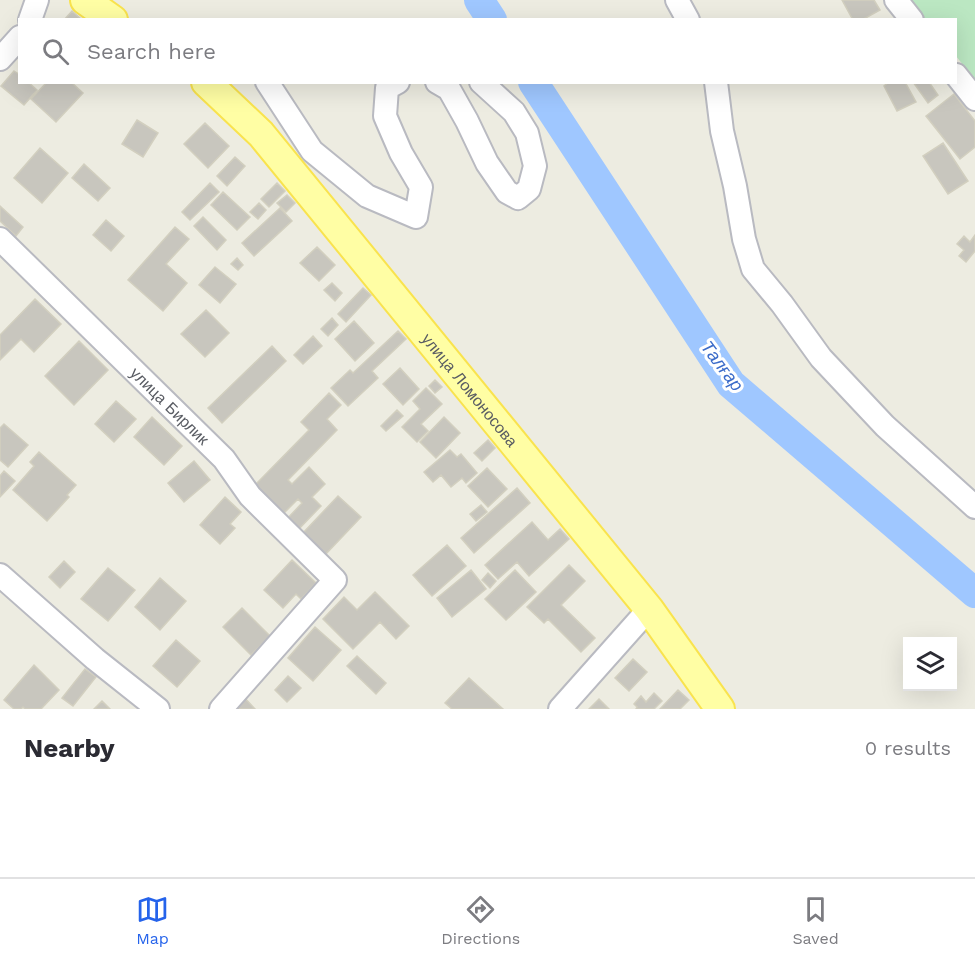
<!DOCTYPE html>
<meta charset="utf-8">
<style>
:root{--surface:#fff;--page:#f7f7f7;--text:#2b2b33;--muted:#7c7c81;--line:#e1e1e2;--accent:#2563eb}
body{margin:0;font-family:"Work Sans",sans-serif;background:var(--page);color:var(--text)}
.controls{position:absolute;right:18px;bottom:18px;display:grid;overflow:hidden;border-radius:0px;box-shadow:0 6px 24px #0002}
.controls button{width:54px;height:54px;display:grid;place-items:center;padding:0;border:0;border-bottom:2px solid var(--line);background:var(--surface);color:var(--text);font:30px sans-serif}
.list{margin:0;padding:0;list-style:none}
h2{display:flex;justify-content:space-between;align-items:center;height:78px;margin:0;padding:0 24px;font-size:26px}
h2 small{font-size:20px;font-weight:400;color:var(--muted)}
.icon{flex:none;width:33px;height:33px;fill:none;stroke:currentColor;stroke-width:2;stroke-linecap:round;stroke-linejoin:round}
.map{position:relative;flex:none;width:975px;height:709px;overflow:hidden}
.search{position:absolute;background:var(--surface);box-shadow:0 6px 24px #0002;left:18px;right:18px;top:18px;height:66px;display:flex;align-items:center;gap:15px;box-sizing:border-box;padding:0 21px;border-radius:0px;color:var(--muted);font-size:22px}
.sheet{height:168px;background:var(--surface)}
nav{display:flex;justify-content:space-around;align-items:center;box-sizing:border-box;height:84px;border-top:2px solid var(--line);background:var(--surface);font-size:16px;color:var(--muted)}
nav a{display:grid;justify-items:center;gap:3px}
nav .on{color:var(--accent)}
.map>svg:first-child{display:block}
.green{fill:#bbe7c2}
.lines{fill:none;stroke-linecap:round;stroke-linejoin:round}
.river{stroke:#9fc7ff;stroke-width:30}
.building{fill:#c8c6be;stroke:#d2cfbf;stroke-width:1.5}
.minor-casing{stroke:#b9bac1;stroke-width:26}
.major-casing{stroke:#f9e34e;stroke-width:32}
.minor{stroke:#fff;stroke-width:22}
.major{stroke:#fffea4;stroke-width:28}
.labels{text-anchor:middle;stroke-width:6;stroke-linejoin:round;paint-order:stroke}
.street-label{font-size:16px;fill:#595c63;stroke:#fff}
.water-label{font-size:18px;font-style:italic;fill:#3b6bc9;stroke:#fff}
</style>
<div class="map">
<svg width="975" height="709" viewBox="0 0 975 709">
<rect width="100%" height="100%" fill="#edece1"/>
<!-- green -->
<path class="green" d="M909 0H975V80L956 56V20L925 19Z"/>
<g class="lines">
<!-- river -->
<path class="river" d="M479 0 492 20
M533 82 731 384 975 593"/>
</g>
<!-- building -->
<path class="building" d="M842 0H874L880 10 862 20H853Z
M72 11 82 20H64Z
M14 71 20 75V82H28L37 90 24 105 1 86Z
M47 82H71L83 93 56 122 31 99Z
M889 82H905L916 102 897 111 884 86Z
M913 82H929L938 95 928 103Z
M954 94 975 121V147L960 159 926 116Z
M137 120 158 133 143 157 122 144Z
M205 123 229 146 208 168 184 144Z
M943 143 968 181 948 194 923 156Z
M40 148 68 173 42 203 14 178Z
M235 157 245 166 227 186 217 176Z
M84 164 110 188 98 201 72 178Z
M210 183 219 192 190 220 182 212Z
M277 183 285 191 269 207 261 199Z
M223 192 250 217 237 230 211 205Z
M287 195 295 203 286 212 277 203Z
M259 203 266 210 258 219 250 212Z
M0 206 23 227 16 236 0 221Z
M280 208 292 221 254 256 242 243Z
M203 217 226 240 217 250 194 226Z
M106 220 124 236 111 251 93 235Z
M175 227 189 239 166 264 187 283 163 311 128 280Z
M975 235V251L966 262 959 256 964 250 957 244 964 236 970 242Z
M317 247 335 265 319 281 300 263Z
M237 258 243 265 238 270 231 264Z
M215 267 236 284 220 303 199 285Z
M332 283 342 293 335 301 324 290Z
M363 288 371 295 346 322 338 314Z
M35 299 61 324 34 352 21 339 0 360V335Z
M206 310 229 333 205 357 181 334Z
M332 318 338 325 328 336 321 329Z
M354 321 374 343 355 361 335 339Z
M398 331 406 339 372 371 378 378 348 406 331 388 350 370 353 373Z
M313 336 322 346 303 364 294 355Z
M79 341 108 370 74 405 45 376Z
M272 346 286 361 222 423 208 408Z
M400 368 419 389 403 405 383 384Z
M435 380 442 387 435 393 429 386Z
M426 388 442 404 421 424 428 431 417 442 402 427 420 409 413 401Z
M329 393 341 405 327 419 337 430 288 480 292 484 309 467 325 484 312 497 321 506 297 531 286 520 302 503 298 499 282 515 253 487 309 430 301 422Z
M116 401 136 419 114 442 95 424Z
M397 410 403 416 386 431 381 426Z
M152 417 182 446 164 465 134 437Z
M444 417 460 433 436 458 420 442Z
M4 424 28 445 8 467 0 460V428Z
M488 440 495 448 482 461 474 453Z
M450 450 457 457 461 454 477 473 466 483 462 478 451 487 441 475 433 482 424 472Z
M39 452 76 485 67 495 69 497 47 521 13 490 34 466 30 462Z
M194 461 210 480 184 502 168 483Z
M487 468 507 489 488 507 468 486Z
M4 471 15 481 0 497V476Z
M517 488 530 503 474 553 461 538Z
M338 496 361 517 325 555 302 534Z
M225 497 241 512 230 524 235 528 220 544 200 525Z
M481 505 487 512 476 521 470 514Z
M532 522 548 540 560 529 569 539 529 576 517 562 498 579 485 565Z
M447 545 466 566 432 596 413 575Z
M292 560 316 583 301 599 296 594 283 608 264 590Z
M64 561 75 572 60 588 49 577Z
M569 565 585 581 561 605 595 638 581 652 548 619 544 623 527 607Z
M108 568 135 590 108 621 81 599Z
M471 570 486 589 452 617 437 598Z
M515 570 536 592 506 620 485 599Z
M488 573 496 581 490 588 482 580Z
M160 578 186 601 160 630 135 607Z
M375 592 409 626 396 639 380 622 353 649 323 619 344 597 357 610Z
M242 608 270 636 251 655 223 627Z
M315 627 341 650 313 681 288 658Z
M176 640 200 661 177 687 153 666Z
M357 656 386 683 376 694 347 666Z
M633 659 647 672 629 691 615 678Z
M34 665 59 690 41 709H25L23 707 21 709H14L4 700Z
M85 669 96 677 73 706 62 698Z
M288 676 301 688 287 702 275 690Z
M469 678 503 709H452L445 703Z
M678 690 689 700 680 709H660Z
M654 693 662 701 654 709H636L637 707 634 704 641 696 646 702Z
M242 695 255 709H228Z
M599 699 609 709H589Z
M102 701 110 709H94Z"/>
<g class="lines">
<!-- minor casing -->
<g class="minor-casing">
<g id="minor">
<path d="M677 0 688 20"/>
<path d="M896 0 912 20"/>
<path d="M30 20 37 0"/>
<path d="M0 59 20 37"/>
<path d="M956 75 975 99"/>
<path d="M267 82 312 151 367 196 416 217 421 187 401 153 385 116 387 88 398 82"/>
<path d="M437 82 449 89 467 121 487 163 507 192 518 198 529 189 535 166 527 133 514 112 481 82"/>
<path d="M716 82 722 131 735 186 744 239 753 269 782 304 821 358 885 426 975 507"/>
<path id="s1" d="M0 239 224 459 250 496 335 580 221 709"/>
<path d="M0 575 95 659 158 709"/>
<path d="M560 709 649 609"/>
</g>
</g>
<!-- major casing -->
<g class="major-casing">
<g id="major">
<path d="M85 0 113 20"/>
<path id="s2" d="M206 82 261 134 649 609 720 709"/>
</g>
</g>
<!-- minor -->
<use href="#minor" class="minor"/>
<!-- major -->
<use href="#major" class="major"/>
</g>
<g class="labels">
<!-- street labels -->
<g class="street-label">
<text dy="6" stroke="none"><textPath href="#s2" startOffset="406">улица Ломоносова</textPath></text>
<text dy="6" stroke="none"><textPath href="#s1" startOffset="238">улица Бирлик</textPath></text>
</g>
<!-- water labels -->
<g class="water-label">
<text transform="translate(722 366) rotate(53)" y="6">Талғар</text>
</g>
</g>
</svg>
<div class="controls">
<button><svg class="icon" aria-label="layers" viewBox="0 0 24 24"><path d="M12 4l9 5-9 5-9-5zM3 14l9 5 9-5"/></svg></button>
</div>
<div class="search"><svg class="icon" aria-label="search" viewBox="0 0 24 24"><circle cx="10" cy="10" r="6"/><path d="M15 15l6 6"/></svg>Search here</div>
</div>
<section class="sheet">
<h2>Nearby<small>0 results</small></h2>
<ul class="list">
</ul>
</section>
<nav>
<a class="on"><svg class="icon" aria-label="map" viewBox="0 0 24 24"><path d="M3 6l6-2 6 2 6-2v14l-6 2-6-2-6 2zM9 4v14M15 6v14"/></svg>Map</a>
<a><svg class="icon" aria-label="directions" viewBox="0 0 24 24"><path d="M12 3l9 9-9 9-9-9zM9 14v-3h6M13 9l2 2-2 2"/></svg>Directions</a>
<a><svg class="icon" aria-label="saved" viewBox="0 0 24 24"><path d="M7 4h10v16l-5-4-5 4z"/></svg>Saved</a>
</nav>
